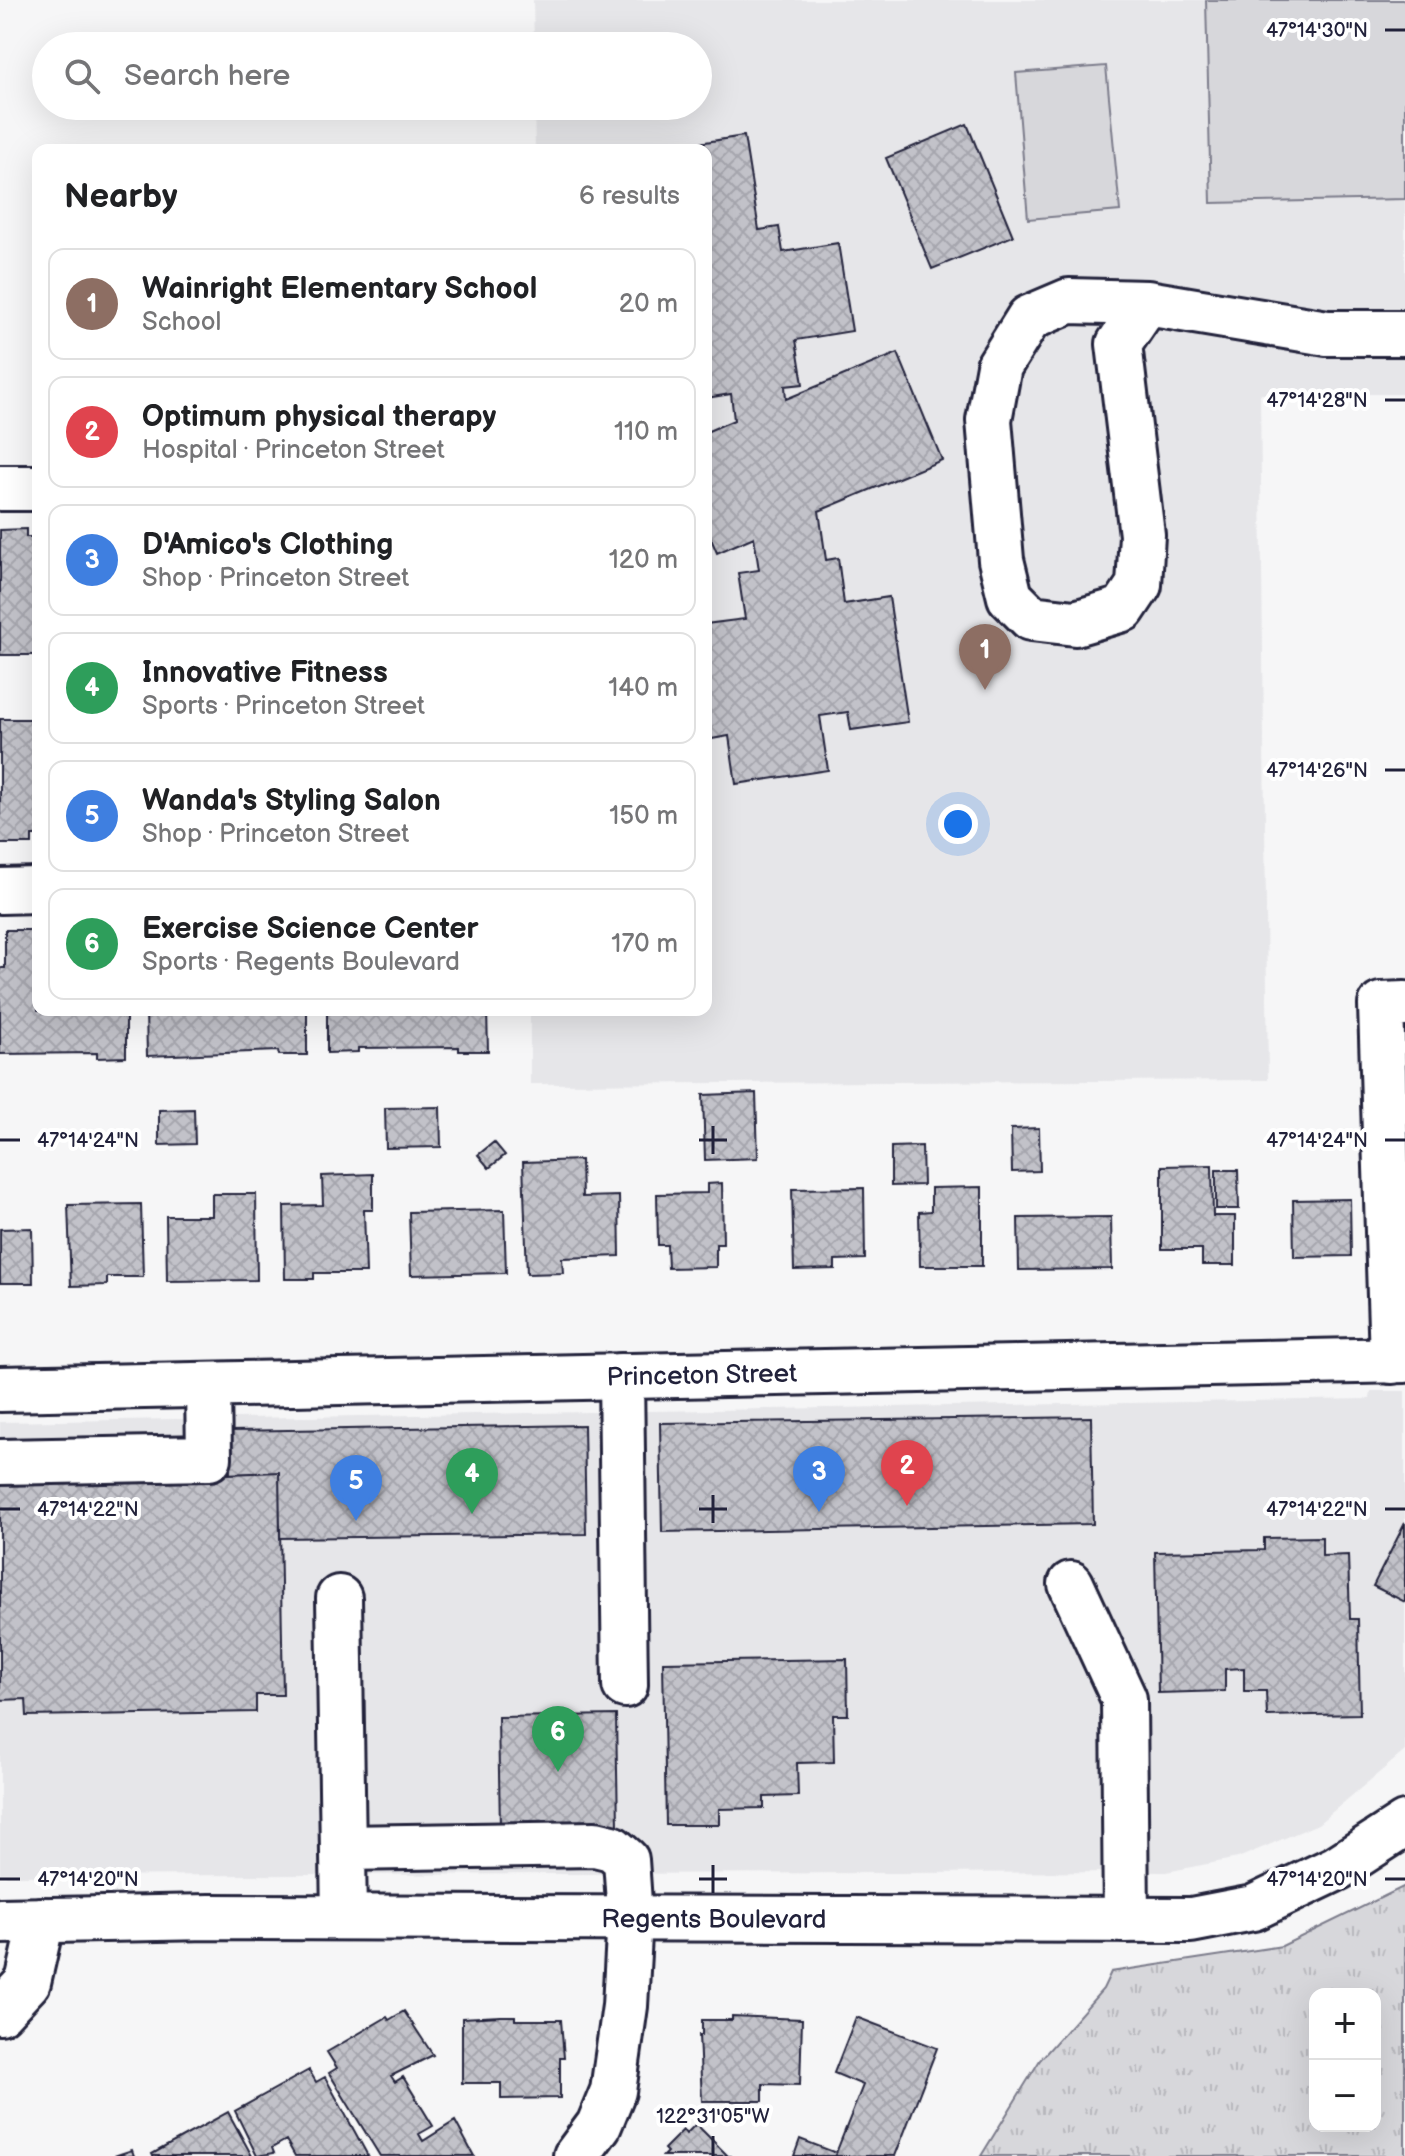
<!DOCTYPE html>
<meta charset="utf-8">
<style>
:root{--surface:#fff;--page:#f2f2f2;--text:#202124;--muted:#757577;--line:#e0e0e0;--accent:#0f766e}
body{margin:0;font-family:"Balsamiq Sans",sans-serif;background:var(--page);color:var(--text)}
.controls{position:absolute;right:24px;bottom:24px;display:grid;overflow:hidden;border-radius:16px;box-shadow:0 8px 32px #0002}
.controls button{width:72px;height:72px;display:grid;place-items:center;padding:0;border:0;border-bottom:2px solid var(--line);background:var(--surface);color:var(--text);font:40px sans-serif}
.you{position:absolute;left:958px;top:824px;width:28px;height:28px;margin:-20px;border:6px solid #fff;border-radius:50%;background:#1a73e8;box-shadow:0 0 0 12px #1a73e833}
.badge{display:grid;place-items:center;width:52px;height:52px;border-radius:50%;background:var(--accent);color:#fff;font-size:26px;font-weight:700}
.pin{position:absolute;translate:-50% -66px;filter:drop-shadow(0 2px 4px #0008)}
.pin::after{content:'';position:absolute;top:42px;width:28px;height:24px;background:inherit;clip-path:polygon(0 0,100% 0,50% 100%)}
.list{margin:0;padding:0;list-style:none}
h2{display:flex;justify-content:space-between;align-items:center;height:104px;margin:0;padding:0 32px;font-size:34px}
h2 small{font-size:26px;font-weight:400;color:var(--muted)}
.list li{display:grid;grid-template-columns:52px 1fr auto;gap:24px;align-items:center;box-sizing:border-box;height:112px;margin:0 16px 16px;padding:0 16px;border:2px solid var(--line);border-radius:16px}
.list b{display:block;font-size:30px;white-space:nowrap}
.list p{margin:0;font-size:26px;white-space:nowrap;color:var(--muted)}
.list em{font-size:26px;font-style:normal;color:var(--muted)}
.icon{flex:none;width:44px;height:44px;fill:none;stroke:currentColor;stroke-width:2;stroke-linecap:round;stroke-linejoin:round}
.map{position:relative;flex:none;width:1405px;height:2156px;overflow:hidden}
.search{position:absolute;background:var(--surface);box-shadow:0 8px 32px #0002;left:32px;top:32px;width:680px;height:88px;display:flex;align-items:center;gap:20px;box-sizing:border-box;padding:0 28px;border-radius:44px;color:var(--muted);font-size:30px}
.panel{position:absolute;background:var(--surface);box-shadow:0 8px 32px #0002;left:32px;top:144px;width:680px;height:872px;border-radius:16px}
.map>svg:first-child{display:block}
.built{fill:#e6e6e9}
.grass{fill:url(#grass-tufts);stroke:#7c7c8b;stroke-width:2;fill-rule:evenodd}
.pitch{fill:#d7d7db;stroke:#7c7c8b;stroke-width:2}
.building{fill:url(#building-cross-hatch);stroke:#22223b;stroke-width:2}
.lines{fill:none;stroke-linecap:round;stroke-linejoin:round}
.minor-casing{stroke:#22223b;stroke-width:50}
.major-casing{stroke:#22223b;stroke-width:50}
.minor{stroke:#fff;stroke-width:44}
.major{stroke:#fff;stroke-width:44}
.ticks{fill:none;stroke:#22223b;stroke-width:3}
.labels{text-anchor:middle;stroke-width:8;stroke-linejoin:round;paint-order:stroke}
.street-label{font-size:26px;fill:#22223b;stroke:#fff}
.ticks-label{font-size:20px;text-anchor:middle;fill:#22223b;stroke:#fff;stroke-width:8;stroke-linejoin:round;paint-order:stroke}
</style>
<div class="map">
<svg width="1405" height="2156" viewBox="0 0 1405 2156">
<defs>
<pattern id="grass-tufts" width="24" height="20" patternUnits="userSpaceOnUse" patternTransform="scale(2)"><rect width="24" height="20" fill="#d7d7db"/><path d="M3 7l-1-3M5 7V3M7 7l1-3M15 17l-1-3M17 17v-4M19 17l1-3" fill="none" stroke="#b8b8bd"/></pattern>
<pattern id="building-cross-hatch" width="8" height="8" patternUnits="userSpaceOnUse" patternTransform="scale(2)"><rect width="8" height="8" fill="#c2c2c9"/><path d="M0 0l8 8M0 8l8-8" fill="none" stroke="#a6a6ae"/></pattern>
</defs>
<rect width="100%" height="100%" fill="#f6f6f7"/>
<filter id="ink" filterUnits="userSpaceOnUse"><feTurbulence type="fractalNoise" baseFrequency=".0125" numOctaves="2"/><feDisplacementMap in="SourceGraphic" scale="16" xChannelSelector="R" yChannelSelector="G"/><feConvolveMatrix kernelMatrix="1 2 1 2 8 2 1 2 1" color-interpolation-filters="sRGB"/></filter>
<g filter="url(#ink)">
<!-- built -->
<path class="built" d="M533 0H1405V394H1260L1268 1080 530 1084V1010H706V150H535L534 106H698V46H534Z
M1371 1391H1405V1751L1318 1824 1238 1858 1166 1872 0 1876V1422L1370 1399Z"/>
<!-- grass -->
<path class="grass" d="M1405 1886V2156H981L1040 2060 1103 1989 1111 1972 1282 1946ZM1315 1994H1375V2126H1315Z"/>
<!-- pitch -->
<path class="pitch" d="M1206 0H1405V199L1211 203Z
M1106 66 1120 211 1028 219 1016 73Z"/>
<!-- building -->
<path class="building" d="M967 124 1013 236 932 269 886 158Z
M744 136 759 230 779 227 783 252 838 243 852 331 796 340 803 384 785 386 786 399 898 353 942 460 819 511 826 560 838 558 844 604 889 597 908 722 851 730 848 712 820 716 828 770 736 784 729 736 706 740V624L745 619 738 573 759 570 754 537 717 553 706 527V432L734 420 731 394 706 398V150H654Z
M26 529V537H38V655H0V530Z
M0 719H38V836H32V844H0Z
M5 930H38V1010H126V1057L97 1058V1053L0 1054V968H5Z
M146 1010H307V1055H279L278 1051 147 1056Z
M327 1010H487L488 1051H459V1047L358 1048V1052L327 1053Z
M756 1093 758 1158 705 1160 703 1095Z
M440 1107 441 1147 386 1148 385 1108Z
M194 1109 195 1144 159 1145V1110Z
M1039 1128 1040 1171 1012 1172 1011 1129Z
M494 1142 505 1155 489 1168 478 1155Z
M922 1146 923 1185 891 1186V1147Z
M581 1160 582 1197 619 1196 620 1256 562 1258 563 1273 527 1274 523 1162Z
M1212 1165 1213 1216H1235V1265H1202V1249H1162V1166Z
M1216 1170H1238L1239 1209H1216Z
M373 1174V1210H364L366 1273H314V1279H285L284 1206 323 1205 322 1176Z
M722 1183 723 1244H716V1267L668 1268 667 1245H658L657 1194 707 1193V1184Z
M982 1187V1266H920L919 1212 931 1211V1188Z
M864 1188 865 1259 835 1260V1269L794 1270 792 1189Z
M212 1194H256L257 1280 167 1281 166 1216H212Z
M1350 1199 1351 1256 1294 1257 1293 1200Z
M141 1204 143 1277H107V1285L71 1286 68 1205Z
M504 1210 506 1273 411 1275 409 1212Z
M1111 1217 1112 1269 1019 1270 1018 1218Z
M32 1228 33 1283H0V1229Z
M1091 1417 1093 1524 662 1532 660 1423Z
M584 1425 586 1534 280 1538 279 1472 230 1474 229 1431Z
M279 1472 283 1695H256V1712L27 1716 26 1699 0 1700V1482Z
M1405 1523V1602L1373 1586Z
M1322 1537V1556L1348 1555 1350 1619H1358L1360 1714 1267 1716 1266 1691H1244V1668L1225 1669V1691L1158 1693 1155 1552 1264 1550V1538Z
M847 1659 848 1715H833L834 1762 797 1763 798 1796 764 1797V1808L719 1809V1825H666L663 1662Z
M616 1715 618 1826 500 1828 498 1717Z
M404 2011 433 2055 391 2076 395 2082 403 2077 433 2126 419 2134 423 2141 455 2121 474 2156H380L329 2073 337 2068 327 2052 387 2017 389 2020Z
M501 2016H515V2020H561L564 2058H560V2098L501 2099V2083H462V2018Z
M732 2016 802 2019 800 2085 763 2084V2101H702L699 2035H702V2020H732Z
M856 2017 937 2048 895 2156H794L800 2139 836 2153 863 2085 834 2073Z
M309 2070 316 2082 325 2077 368 2156H295L286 2140 272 2148 274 2153 257 2156 235 2111Z
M228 2112 252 2156H153L152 2154Z
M696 2124 728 2156H732H663L667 2152 664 2149 683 2130 686 2134Z
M132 2150 134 2156H114Z"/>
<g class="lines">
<!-- minor casing -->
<g class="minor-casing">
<g id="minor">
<path d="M1147 303 1119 344 1142 535 1139 585 1123 609 1075 623 1031 618 1010 597 1001 560 989 420 999 366 1029 318 1069 301 1147 303 1327 333H1405"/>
<path d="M0 488H38"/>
<path d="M0 891 38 890"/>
<path d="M1392 1361 1381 1005 1405 1004"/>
<path d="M621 1376 625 1685"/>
<path id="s1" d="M0 1389 1405 1360"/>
<path d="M0 1462 209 1458 208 1385"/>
<path d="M1071 1584 1124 1699 1126 1920"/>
<path d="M339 1598 344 1917"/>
<path d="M343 1848 595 1844 612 1848 626 1860 630 1917 625 2006 613 2091 599 2125 576 2156"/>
<path d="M0 2012 28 1982 42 1920"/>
</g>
</g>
<!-- major casing -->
<g class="major-casing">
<g id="major">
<path id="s2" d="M0 1921 210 1917 1191 1920 1253 1908 1337 1868 1405 1824"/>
</g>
</g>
<!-- minor -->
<use href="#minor" class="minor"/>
<!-- major -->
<use href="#major" class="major"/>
</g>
</g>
<!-- ticks -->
<path class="ticks" d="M1385 30H1405M1385 400H1405M1385 770H1405M713 1126V1154M0 1140H20M699 1140H727M1385 1140H1405M713 1495V1523M0 1509H20M699 1509H727M1385 1509H1405M713 1865V1893M0 1879H20M699 1879H727M1385 1879H1405M713 2136V2156"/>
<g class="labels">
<!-- street labels -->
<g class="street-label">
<text dy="9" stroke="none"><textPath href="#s1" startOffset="702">Princeton Street</textPath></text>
<text dy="9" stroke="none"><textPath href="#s2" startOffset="714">Regents Boulevard</textPath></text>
</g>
</g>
<g class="ticks-label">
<text x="1317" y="37">47°14'30"N</text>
<text x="1317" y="407">47°14'28"N</text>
<text x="1317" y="777">47°14'26"N</text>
<text x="88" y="1147">47°14'24"N</text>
<text x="1317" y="1147">47°14'24"N</text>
<text x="88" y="1516">47°14'22"N</text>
<text x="1317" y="1516">47°14'22"N</text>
<text x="88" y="1886">47°14'20"N</text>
<text x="1317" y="1886">47°14'20"N</text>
<text x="713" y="2123">122°31'05"W</text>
</g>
</svg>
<div class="controls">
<button>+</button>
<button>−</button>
</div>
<div class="you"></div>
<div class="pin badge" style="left:985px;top:690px;background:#8d6e63">1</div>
<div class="pin badge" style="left:907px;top:1506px;background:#e0444e">2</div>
<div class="pin badge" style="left:819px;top:1512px;background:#3f7fe0">3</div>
<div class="pin badge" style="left:472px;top:1514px;background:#2e9e5b">4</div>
<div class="pin badge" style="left:356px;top:1521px;background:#3f7fe0">5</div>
<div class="pin badge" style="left:558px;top:1772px;background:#2e9e5b">6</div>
<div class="search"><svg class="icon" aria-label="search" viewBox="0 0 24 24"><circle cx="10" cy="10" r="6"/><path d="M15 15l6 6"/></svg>Search here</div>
<section class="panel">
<h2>Nearby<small>6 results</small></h2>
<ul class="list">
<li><span class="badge" style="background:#8d6e63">1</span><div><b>Wainright Elementary School</b><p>School</p></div><em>20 m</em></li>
<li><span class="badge" style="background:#e0444e">2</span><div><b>Optimum physical therapy</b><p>Hospital · Princeton Street</p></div><em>110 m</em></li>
<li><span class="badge" style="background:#3f7fe0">3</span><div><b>D'Amico's Clothing</b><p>Shop · Princeton Street</p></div><em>120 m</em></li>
<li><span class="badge" style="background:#2e9e5b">4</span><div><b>Innovative Fitness</b><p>Sports · Princeton Street</p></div><em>140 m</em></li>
<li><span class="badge" style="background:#3f7fe0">5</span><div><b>Wanda's Styling Salon</b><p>Shop · Princeton Street</p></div><em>150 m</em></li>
<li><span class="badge" style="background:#2e9e5b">6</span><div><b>Exercise Science Center</b><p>Sports · Regents Boulevard</p></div><em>170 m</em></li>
</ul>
</section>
</div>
